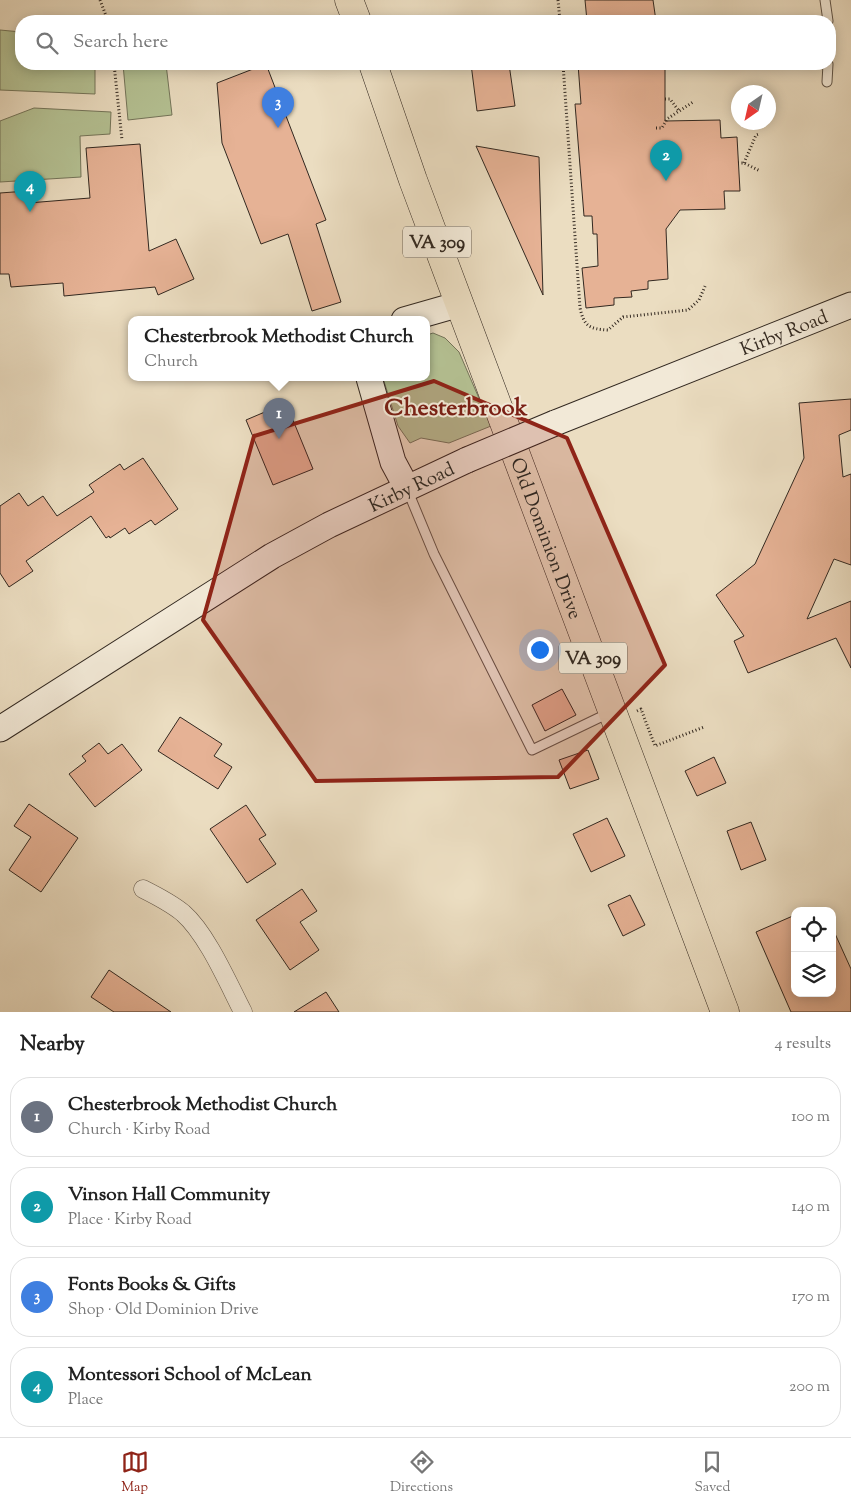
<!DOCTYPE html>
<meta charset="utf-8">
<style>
:root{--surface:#fff;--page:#f2f2f2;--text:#222;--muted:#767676;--line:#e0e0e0;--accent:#8f2418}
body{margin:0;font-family:"Sorts Mill Goudy",serif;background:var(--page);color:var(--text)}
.controls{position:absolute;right:15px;bottom:15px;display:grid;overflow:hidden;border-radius:10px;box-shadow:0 2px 12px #0003}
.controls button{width:45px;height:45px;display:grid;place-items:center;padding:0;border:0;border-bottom:1px solid var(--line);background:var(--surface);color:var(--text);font:25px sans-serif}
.compass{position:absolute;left:731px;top:85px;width:45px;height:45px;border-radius:50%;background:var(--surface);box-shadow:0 2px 12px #0003;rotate:214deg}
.you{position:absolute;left:539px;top:649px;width:18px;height:18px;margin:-12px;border:4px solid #fff;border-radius:50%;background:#1a73e8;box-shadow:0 0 0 8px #1a73e833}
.badge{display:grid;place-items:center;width:32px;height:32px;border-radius:50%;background:var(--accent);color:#fff;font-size:16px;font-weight:700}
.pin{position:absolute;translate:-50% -41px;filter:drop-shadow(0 1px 2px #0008)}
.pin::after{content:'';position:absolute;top:26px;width:18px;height:15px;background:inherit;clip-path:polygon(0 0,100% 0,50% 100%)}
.popup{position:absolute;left:128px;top:316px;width:302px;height:65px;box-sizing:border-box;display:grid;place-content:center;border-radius:10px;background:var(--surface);filter:drop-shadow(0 1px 4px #0005);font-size:16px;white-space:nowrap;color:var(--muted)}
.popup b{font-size:19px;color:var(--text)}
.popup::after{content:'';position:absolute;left:50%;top:100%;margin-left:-10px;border:10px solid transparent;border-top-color:var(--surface)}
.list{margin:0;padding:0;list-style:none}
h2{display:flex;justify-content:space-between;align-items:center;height:65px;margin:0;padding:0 20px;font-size:21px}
h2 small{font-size:16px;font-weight:400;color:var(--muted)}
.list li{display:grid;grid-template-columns:32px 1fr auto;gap:15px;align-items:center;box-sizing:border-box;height:80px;margin:0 10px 10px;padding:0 10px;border:1px solid var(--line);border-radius:20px}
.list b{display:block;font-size:19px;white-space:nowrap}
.list p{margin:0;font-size:16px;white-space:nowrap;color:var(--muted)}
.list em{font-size:16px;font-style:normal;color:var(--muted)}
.icon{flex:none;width:28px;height:28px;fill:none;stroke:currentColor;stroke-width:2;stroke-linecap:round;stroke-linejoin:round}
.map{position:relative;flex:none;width:851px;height:1012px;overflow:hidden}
.search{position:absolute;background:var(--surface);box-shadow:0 2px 12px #0003;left:15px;right:15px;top:15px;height:55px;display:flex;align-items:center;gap:12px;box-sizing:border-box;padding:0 18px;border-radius:20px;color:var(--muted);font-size:19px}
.sheet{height:425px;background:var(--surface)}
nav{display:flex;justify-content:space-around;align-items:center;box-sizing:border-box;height:70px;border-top:1px solid var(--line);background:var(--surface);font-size:14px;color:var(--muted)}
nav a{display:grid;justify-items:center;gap:2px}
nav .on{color:var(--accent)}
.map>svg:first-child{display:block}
.green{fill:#b5c294;stroke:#74755a}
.building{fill:#e6b295;stroke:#322820}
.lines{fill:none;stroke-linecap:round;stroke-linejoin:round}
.service-casing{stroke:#605548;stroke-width:11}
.minor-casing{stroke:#605548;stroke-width:19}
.secondary-casing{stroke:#322820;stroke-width:27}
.primary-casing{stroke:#322820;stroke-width:29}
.path{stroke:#322820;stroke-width:3;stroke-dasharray:1 2.5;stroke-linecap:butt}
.service{stroke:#f2e9d7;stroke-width:9}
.minor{stroke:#f2e9d7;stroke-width:18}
.secondary{stroke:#f2e9d7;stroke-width:25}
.primary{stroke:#ebddc1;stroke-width:28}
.secondary-bridge-casing{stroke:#322820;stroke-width:27;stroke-linecap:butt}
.secondary-bridge{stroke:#f2e9d7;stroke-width:25}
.marked{fill:#8f2418;fill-opacity:0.2;stroke:#8f2418;stroke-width:4;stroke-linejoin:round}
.labels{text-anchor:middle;stroke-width:4;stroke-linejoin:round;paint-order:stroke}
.shield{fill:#f2e9d7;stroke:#6c6257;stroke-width:1}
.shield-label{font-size:18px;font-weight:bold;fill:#322820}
.street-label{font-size:19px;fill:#322820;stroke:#f2e9d7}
.district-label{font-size:24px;font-weight:bold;fill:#7a1f14;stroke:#f2e9d7}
</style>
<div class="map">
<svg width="851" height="1012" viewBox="0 0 851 1012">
<rect width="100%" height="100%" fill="#ebddc1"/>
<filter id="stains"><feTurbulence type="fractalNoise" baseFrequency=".004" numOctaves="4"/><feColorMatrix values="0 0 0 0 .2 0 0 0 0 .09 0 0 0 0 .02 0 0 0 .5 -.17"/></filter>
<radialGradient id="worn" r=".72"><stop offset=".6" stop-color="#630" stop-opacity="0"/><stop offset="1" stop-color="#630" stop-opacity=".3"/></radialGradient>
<!-- green -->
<path class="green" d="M0 30 21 32V64H95V94L0 90Z
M123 64H166L172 115 128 120Z
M34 108 111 112 110 134 80 136 81 177 0 182V121Z
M433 333 445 338 459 352 491 426 449 443 421 438 410 443 398 426 383 378H426L427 335Z"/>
<!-- building -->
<path class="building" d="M585 0H653L656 21H587Z
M266 64 326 220 316 224 341 302 312 311 288 234 261 244 222 143 217 83Z
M471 64H509L515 106 477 111Z
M578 64H665V121L720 120 721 138 737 137 740 191H724L725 209 680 210 666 229 668 279 648 281V289L631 291 632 297 614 298V305L586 308 582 268 598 266 597 234H593L592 216H584L575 104H581Z
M140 144 149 251 176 239 194 279 158 295 155 287 64 296 63 283 11 287 9 274H0V193L27 191 28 203 90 198 86 148Z
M476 146 539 157 543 295Z
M851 399V430L839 435 843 477 851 474V565L834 559 807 619 851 601V668L836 638 748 673 734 641 744 636 716 595 755 564 804 458 799 403Z
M286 403 313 469 273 485 246 420Z
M143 458 178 509 155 525 151 520 129 534 125 528 110 538 109 536 106 538 91 516 26 561 33 571 9 587 0 573V506L19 493 28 506 43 496 57 516 94 492 89 485 120 464 124 470Z
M562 689 576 715 545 731 532 705Z
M180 717 222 744 214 756 232 767 218 789 158 751Z
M99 743 108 754 122 744 142 770 95 807 69 774 86 761 82 756Z
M588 750 599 779 570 789 559 760Z
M714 757 726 783 697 796 685 771Z
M29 804 78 838 41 892 9 870 31 837 14 826Z
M246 805 266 835 259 839 276 864 247 883 210 829Z
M607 818 625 856 591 872 573 834Z
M751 822 766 860 741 870 727 831Z
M302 889 317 911 300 922 319 950 290 970 256 920Z
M630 895 645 925 623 936 608 905Z
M795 915V993H832V927L851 969V1012H791L756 932Z
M109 970 171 1012H114L91 997Z
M326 992 339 1012H294Z"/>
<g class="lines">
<!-- service casing -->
<g class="service-casing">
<path id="service" d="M825 0 828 21
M830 34V36
M827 82 828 64
M407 489 434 554 532 750 611 712"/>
</g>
<!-- minor casing -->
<g class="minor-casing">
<path id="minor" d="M143 889C157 896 171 903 183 913 207 934 228 983 243 1012"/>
</g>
<!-- secondary casing -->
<g class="secondary-casing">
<g id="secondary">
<path d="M404 320 460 304"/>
<path d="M369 378 393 462 407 488"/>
<path id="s1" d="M555 423 851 305"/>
<path id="s2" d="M0 729 272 556 329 525 467 460"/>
</g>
</g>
<!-- primary casing -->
<g class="primary-casing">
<g id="primary">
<path d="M349 0 357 21"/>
<path id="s3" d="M373 64 413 180 725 1012"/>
</g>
</g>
<!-- path -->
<path class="path" d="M100 0 108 21
M558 0 560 21
M114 64 122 140
M563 64 580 308C584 326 589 329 608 330L623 317 688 310 699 300 706 284
M665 99H670L679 111
M656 128H662L667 119 693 102
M738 163H744L760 171
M744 163 756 135 759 134
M637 711 641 709 655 746 704 727"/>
<!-- service -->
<use href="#service" class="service"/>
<!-- minor -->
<use href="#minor" class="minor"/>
<!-- secondary -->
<use href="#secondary" class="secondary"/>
<!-- primary -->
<use href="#primary" class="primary"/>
<!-- secondary-bridge casing -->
<g class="secondary-bridge-casing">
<path id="secondary-bridge" d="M467 460 555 423"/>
</g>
<!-- secondary-bridge -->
<use href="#secondary-bridge" class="secondary-bridge"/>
</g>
<!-- marked area -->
<path class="marked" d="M434 381 567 438 665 665 558 777 316 781 203 620 254 436Z"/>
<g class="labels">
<!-- shield labels -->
<g class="shield">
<rect x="403" y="226.5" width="68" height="31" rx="4"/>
<rect x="559" y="642.5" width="68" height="31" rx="4"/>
</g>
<g class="shield-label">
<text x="437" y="248">VA 309</text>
<text x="593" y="664">VA 309</text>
</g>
<!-- street labels -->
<g class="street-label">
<text dy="7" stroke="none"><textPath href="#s1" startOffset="246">Kirby Road</textPath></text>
<text dy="7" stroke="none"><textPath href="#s2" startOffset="478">Kirby Road</textPath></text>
<text dy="7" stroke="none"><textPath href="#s3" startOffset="505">Old Dominion Drive</textPath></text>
</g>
<!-- district labels -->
<g class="district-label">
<text x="456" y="415">Chesterbrook</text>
</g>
</g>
<rect width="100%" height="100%" filter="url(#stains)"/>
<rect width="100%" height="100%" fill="url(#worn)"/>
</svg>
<div class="controls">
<button><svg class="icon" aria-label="locate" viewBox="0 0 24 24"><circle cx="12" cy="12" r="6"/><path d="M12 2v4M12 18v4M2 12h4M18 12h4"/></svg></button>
<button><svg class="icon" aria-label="layers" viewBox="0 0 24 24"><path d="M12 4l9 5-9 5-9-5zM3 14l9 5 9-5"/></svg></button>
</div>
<svg class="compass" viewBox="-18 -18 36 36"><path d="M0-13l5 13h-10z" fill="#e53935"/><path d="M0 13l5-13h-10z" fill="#767676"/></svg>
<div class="you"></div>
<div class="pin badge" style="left:279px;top:439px;background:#6b7280">1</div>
<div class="popup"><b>Chesterbrook Methodist Church</b>Church</div>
<div class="pin badge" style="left:666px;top:181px;background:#0f9aa8">2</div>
<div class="pin badge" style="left:278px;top:128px;background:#3f7fe0">3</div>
<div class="pin badge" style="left:30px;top:212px;background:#0f9aa8">4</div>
<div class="search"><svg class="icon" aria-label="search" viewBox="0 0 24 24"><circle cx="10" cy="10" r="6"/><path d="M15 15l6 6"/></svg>Search here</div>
</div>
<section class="sheet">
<h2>Nearby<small>4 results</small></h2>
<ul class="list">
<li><span class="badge" style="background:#6b7280">1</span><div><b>Chesterbrook Methodist Church</b><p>Church · Kirby Road</p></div><em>100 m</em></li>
<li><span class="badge" style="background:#0f9aa8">2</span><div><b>Vinson Hall Community</b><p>Place · Kirby Road</p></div><em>140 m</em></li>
<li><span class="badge" style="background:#3f7fe0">3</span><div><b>Fonts Books &amp; Gifts</b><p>Shop · Old Dominion Drive</p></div><em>170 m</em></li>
<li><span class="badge" style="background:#0f9aa8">4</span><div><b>Montessori School of McLean</b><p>Place</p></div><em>200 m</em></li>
</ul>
</section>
<nav>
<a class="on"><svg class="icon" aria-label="map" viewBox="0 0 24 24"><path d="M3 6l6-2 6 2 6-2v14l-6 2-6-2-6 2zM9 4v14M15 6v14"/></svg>Map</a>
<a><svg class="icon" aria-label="directions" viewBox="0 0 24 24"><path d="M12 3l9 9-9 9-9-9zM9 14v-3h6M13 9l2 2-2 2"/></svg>Directions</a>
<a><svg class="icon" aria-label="saved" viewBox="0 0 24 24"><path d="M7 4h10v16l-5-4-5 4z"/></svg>Saved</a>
</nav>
